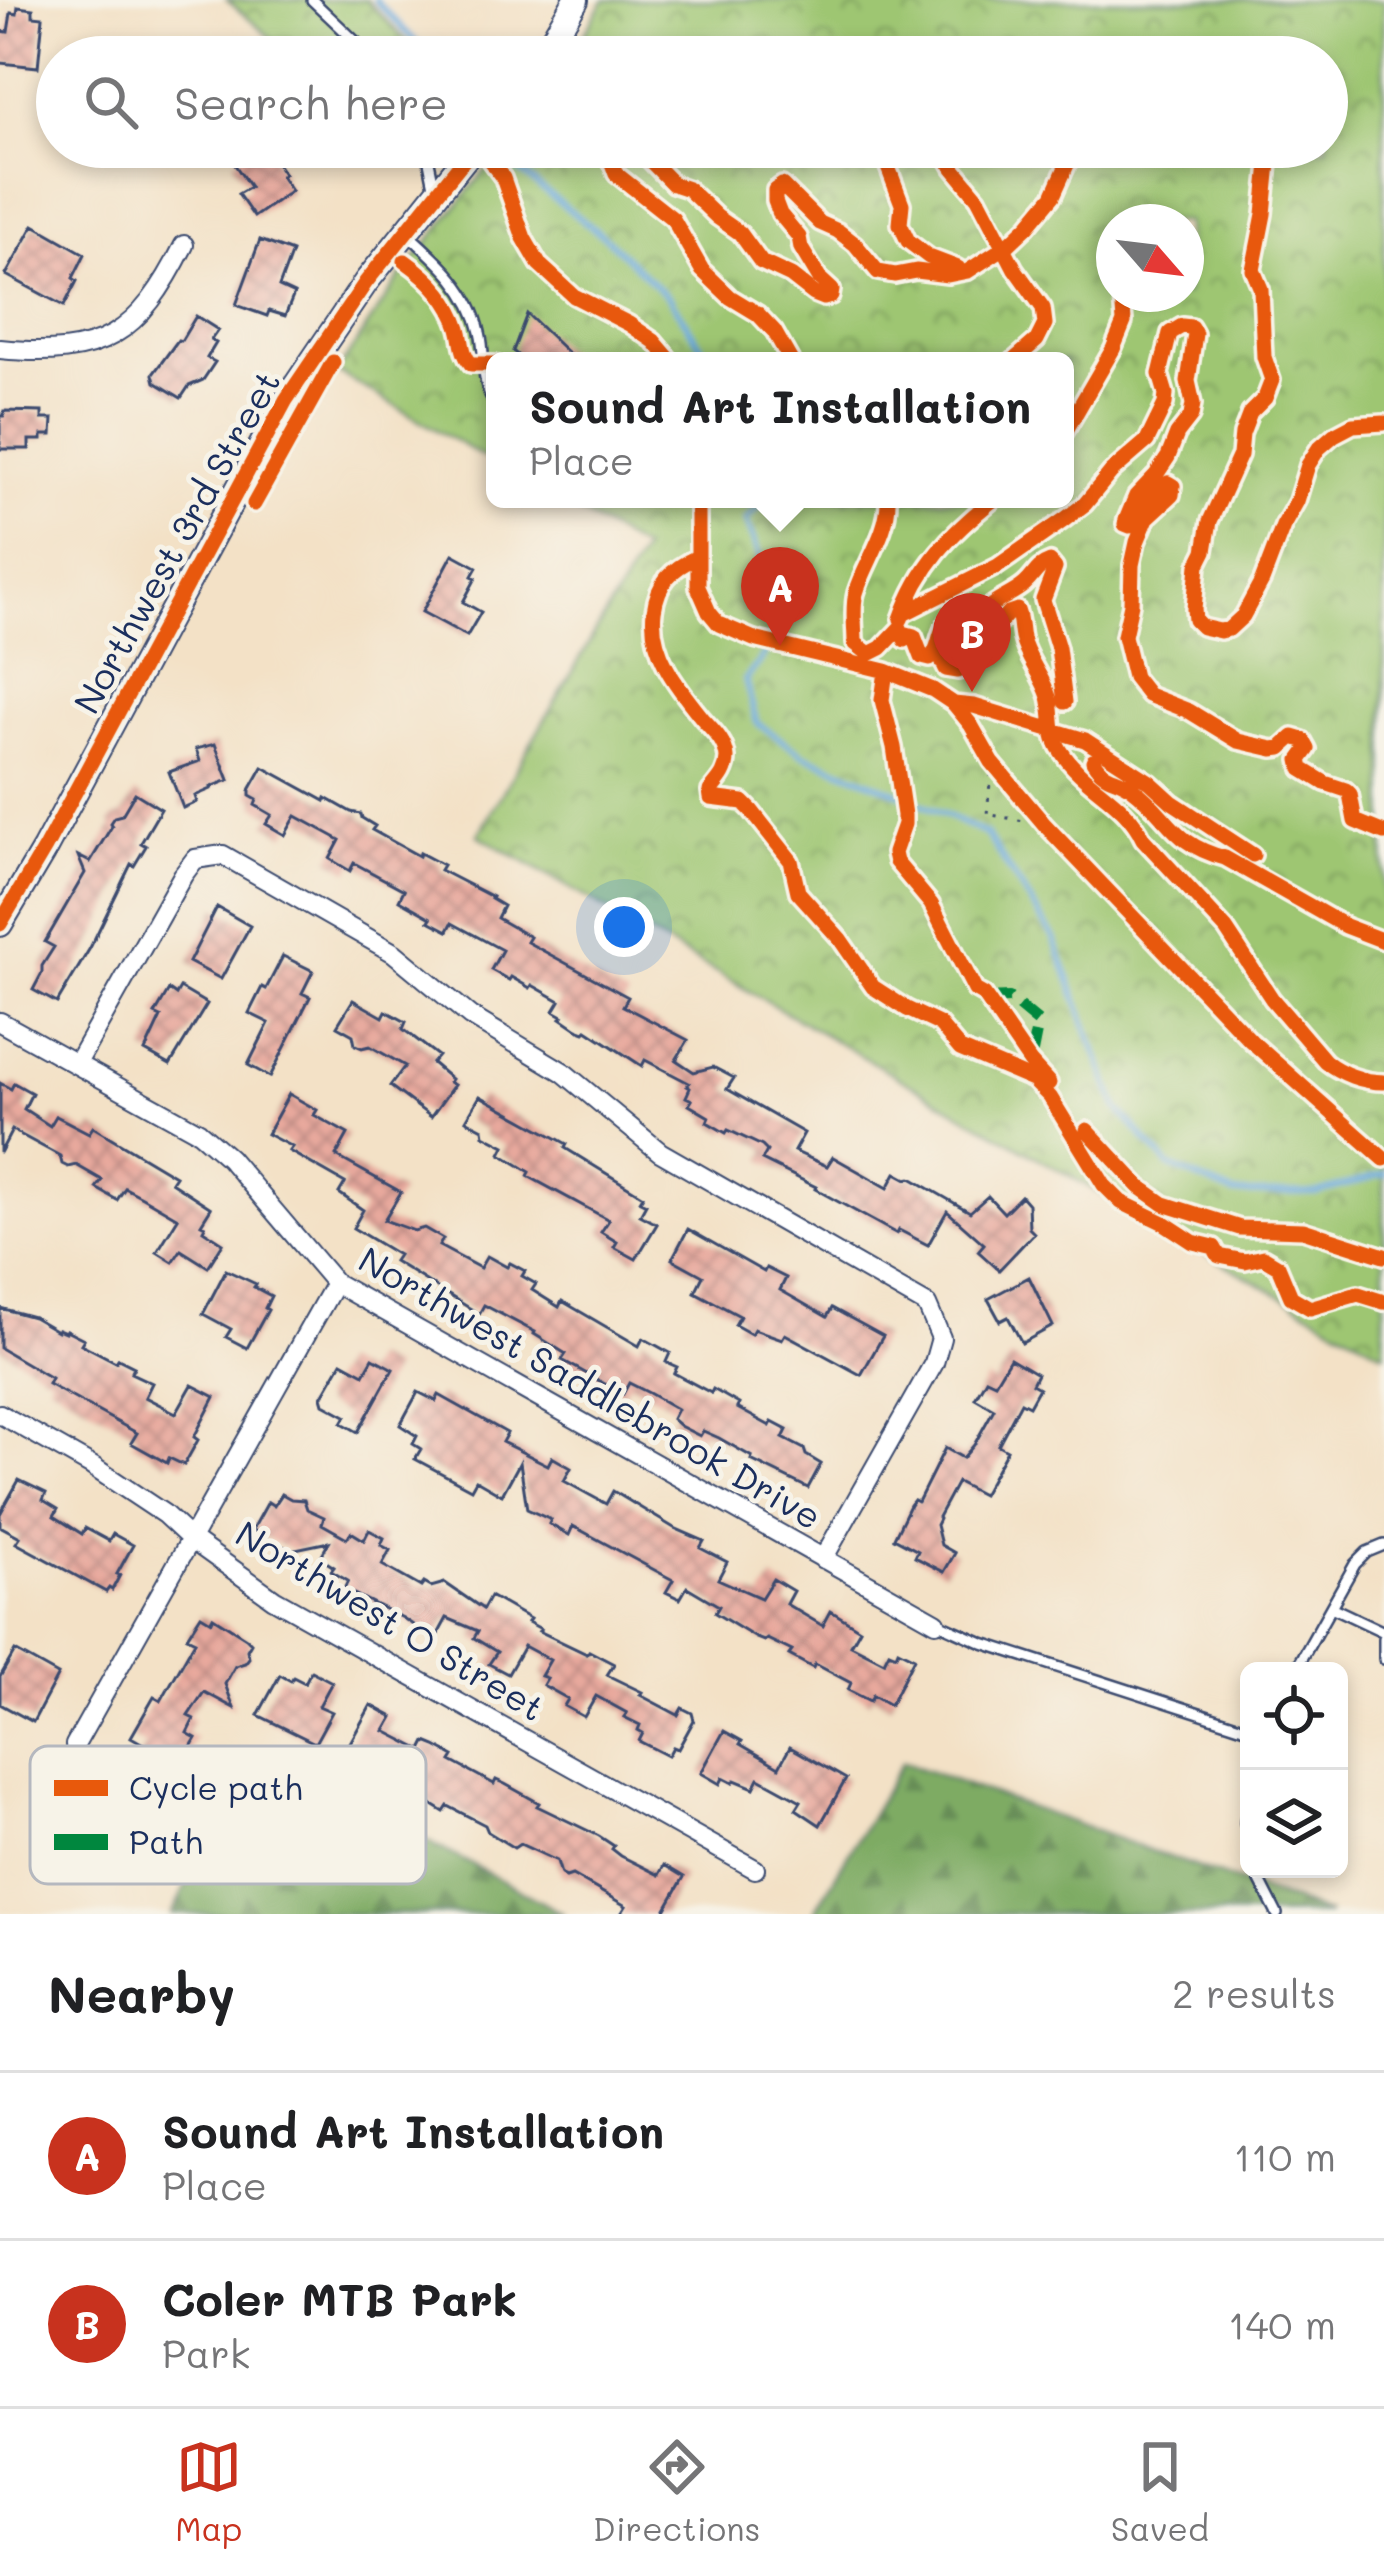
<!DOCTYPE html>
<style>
:root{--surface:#fff;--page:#f2f2f2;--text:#202124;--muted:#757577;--line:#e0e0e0;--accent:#c8321e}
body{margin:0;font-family:Mali,sans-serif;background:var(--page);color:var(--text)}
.controls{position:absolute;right:36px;bottom:36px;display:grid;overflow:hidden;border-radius:18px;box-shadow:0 6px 18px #0003}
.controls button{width:108px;height:108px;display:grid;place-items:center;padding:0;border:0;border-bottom:3px solid var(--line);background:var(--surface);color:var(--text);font:60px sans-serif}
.compass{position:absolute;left:1096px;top:204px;width:108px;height:108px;border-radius:50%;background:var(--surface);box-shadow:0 6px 18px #0003;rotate:118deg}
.you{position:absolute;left:624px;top:927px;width:42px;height:42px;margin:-30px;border:9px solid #fff;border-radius:50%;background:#1a73e8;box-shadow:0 0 0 18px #1a73e833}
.badge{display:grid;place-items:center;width:78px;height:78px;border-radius:50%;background:var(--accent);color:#fff;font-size:39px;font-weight:700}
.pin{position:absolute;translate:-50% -99px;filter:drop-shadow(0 3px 6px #0008)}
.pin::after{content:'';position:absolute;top:63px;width:42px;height:36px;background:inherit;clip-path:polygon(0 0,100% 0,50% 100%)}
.popup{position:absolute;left:486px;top:352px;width:588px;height:156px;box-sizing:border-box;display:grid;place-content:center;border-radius:18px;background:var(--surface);filter:drop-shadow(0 3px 9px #0005);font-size:39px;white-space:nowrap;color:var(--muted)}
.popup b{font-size:45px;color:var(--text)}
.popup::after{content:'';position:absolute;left:50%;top:100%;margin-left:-24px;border:24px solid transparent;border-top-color:var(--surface)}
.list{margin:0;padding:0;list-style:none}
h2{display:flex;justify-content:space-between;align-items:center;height:156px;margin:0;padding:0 48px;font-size:51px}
h2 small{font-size:39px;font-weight:400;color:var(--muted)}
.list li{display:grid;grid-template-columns:78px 1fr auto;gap:36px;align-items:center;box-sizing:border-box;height:168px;padding:0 48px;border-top:3px solid var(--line)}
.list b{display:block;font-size:45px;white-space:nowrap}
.list p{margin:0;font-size:39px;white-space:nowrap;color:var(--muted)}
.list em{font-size:39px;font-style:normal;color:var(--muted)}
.icon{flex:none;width:66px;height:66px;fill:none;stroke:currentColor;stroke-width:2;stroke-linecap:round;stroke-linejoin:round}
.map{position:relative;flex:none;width:1384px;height:1914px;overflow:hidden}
.search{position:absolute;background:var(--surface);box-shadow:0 6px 18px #0003;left:36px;right:36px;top:36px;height:132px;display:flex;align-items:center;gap:30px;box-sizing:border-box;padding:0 42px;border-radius:66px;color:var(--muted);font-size:45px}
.sheet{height:492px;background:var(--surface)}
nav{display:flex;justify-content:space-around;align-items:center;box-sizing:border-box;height:168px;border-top:3px solid var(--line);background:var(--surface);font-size:33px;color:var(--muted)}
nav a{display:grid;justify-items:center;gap:6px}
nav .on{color:var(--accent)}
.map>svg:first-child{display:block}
.forest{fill:url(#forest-firs);stroke:#4c6d61;stroke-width:3}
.park{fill:url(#park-crowns);stroke:#5c7a68;stroke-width:3;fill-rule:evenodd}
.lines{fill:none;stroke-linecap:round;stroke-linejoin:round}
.stream{stroke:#69a9dc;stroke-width:6}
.building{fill:url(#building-cross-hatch)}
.service-casing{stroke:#3b4a6e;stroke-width:14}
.minor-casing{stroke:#3b4a6e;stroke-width:22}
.tertiary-casing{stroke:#3b4a6e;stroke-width:28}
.path{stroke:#3b4a6e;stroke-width:3;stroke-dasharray:3 9;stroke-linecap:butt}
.service{stroke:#fff;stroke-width:9}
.minor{stroke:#fff;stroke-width:18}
.tertiary{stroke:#fff;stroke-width:24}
.quiet{stroke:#00873e;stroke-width:12;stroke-dasharray:24 12;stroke-linecap:butt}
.cycleway-casing{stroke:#f7f3e8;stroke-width:22}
.cycleway{stroke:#e8590c;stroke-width:15}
.labels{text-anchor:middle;stroke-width:10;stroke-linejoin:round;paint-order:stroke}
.street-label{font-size:36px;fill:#1b2f5e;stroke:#f7f3e8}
.key{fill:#f7f3e8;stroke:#b5b8bf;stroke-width:3}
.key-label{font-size:33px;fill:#1b2f5e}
</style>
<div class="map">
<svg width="1384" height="1914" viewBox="0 0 1384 1914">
<defs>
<pattern id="forest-firs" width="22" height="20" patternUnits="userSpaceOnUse" patternTransform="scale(3)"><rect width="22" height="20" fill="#7eab64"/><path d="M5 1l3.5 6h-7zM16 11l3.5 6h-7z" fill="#668c56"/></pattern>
<pattern id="park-crowns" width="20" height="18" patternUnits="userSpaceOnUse" patternTransform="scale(3)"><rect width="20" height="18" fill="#9ec672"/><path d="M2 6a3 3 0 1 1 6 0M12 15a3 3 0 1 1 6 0" fill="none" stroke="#80a161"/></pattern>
<pattern id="building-cross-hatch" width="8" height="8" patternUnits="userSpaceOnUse" patternTransform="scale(3)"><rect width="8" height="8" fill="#e8a99d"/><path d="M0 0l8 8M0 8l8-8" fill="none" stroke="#bb8a83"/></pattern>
</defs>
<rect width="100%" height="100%" fill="#f7f3e8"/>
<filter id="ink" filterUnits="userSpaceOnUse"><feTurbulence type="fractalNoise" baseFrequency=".00833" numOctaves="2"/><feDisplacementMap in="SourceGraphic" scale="24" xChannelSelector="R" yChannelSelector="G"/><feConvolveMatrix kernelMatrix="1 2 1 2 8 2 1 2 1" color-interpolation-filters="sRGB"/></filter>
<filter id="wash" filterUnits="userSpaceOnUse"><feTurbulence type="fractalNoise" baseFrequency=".004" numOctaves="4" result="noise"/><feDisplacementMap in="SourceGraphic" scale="48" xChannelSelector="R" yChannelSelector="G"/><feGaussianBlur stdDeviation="2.7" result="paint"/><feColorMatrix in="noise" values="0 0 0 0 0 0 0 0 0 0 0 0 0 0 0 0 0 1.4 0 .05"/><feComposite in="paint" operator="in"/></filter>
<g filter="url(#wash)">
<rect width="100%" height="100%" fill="#f3e1c6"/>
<!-- forest -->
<path class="forest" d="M902 1762 1329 1914H813Z
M283 1764 564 1914H172L207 1844Z"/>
<!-- park -->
<path class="park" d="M227 0H366L422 57H293Z
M604 0H1384V1353L1174 1236 478 835 643 550 556 499H1065V361H495V464L337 372 401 276 504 147H1327V57H571ZM1114 222H1186V294H1114Z"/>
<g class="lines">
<!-- stream -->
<path class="stream" d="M375 0 431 57
M502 154 515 168 606 238 670 299 711 361
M767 499 746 520 781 614 763 657 745 680 757 723 804 755 901 794 986 834 1054 938 1117 1108 1169 1166 1234 1194 1317 1193 1384 1174"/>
</g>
<g id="blocks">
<!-- building -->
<path class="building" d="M18 7 33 9V16L43 17 38 67 0 63V31L8 32 11 13 17 14Z
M255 147H266L284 174 281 176 291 191 254 217 238 194 250 187 233 162Z
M34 225 85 254 73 278 77 281 64 306 6 275Z
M260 240 292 252 279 287 294 294 285 316 269 311 267 316 236 305Z
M527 314 569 354 558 361H524L513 351Z
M196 316 218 330 211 340 216 343 207 358 215 362 203 380 189 386 181 398 155 382 153 374 178 340 181 341Z
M4 411 42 412V419H53L52 435H42V440H29V449H0V416H4Z
M453 554 477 567 472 576 476 578 463 602 481 612 467 636 422 612Z
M215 744 229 780 211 787V789L195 796 197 802 183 808 169 772 200 761 196 749Z
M263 767 325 801 326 798 351 812 361 814 362 818 375 826 372 830 419 856 420 853 443 865 440 870 492 897 491 899 503 906 497 918 530 937 527 942 628 997 623 1006 688 1040 676 1060 694 1072 713 1067 734 1078 727 1089 804 1133 794 1151 827 1166 833 1157 888 1188 896 1173 907 1179 911 1178 970 1212 988 1196 1004 1213 1021 1196 1028 1204 1029 1228 1034 1233 999 1270 978 1251 984 1244 947 1211 928 1245 899 1230 897 1234 815 1189 816 1187 762 1160 767 1151 762 1146 728 1130 726 1133 707 1122 709 1117 689 1105 692 1100 686 1097 690 1088 687 1086 689 1083 645 1060 642 1066 587 1030 585 1032 577 1029 561 1018 563 1016 554 1011 560 1001 532 985 530 988 511 977 509 980 491 970 502 950 452 923 448 931 429 921 431 918 399 900 404 890 354 863 350 871 330 859 340 840 296 816 285 835 266 824 272 815 255 805 257 800 250 796V790Z
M135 793 161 809 141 843 146 846 134 866 131 864 90 948 57 1003 33 990 42 973V966L54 947 45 942 85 873 78 856 90 862 112 826 110 823 114 817 122 815Z
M217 907 250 926 221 979 189 962Z
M283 956 313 971 302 993 310 997 270 1077 248 1065 269 1023 249 1013 262 987 266 989Z
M180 988 207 1004 170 1065 145 1051 161 1017 155 1014 169 990 176 995Z
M353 1000 383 1017 386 1011 406 1022 403 1029 438 1056 432 1063 451 1079 449 1082 454 1085 431 1117 390 1086 405 1066 370 1046 362 1048 355 1045 353 1035 337 1026Z
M0 1083 11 1089 14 1083 32 1093 24 1109 50 1126 56 1116 89 1133 93 1127 175 1176 171 1182 211 1208 201 1224 205 1226 203 1230 223 1243 208 1267 181 1250 173 1262 157 1252 178 1218 142 1197 125 1188 117 1200 96 1188 102 1180 76 1165 68 1167 62 1164 60 1156 12 1130 0 1153Z
M289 1094 317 1110 314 1115 348 1134 336 1156 401 1192 384 1220 414 1231 424 1228 443 1239 439 1246 480 1268 487 1256 507 1267 510 1263 525 1271 522 1276 536 1284 532 1290 559 1307 562 1301 639 1346 643 1338 670 1353 666 1362 677 1367 674 1373 711 1393 713 1389 739 1404 737 1408 770 1426 772 1422 787 1430 783 1438 804 1449 806 1455 821 1464 808 1488 751 1460 752 1457 719 1438 703 1431 700 1436 680 1426 672 1419 677 1409 649 1393 629 1383 623 1394 562 1360 566 1354 534 1334 535 1332 484 1305 479 1314 394 1261 398 1255 353 1228 363 1210 339 1193 345 1183 289 1151 292 1147 267 1134Z
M480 1096 567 1144 565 1148 643 1196 640 1201 646 1204 640 1215 657 1224 636 1259 614 1247 617 1242 601 1232 609 1220 528 1176 530 1172 501 1154 505 1146 484 1135 483 1129 466 1120Z
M688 1229 764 1272 766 1268 786 1278 780 1290 827 1317 832 1308 883 1336 861 1375 785 1334 782 1339 754 1329 751 1334 735 1325 740 1316 695 1292 703 1276 672 1259Z
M226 1270 256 1284 254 1287 271 1296 265 1308 268 1310 247 1348 226 1337 231 1329 203 1314Z
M1029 1277 1053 1326 1022 1343 1008 1317 1000 1321 988 1299Z
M0 1308 33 1317 57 1331 58 1329 65 1332 66 1330 84 1339 81 1344 116 1362 118 1359 134 1367 131 1373 152 1383 145 1397 176 1413 192 1385 215 1397 194 1437 198 1440 184 1465 169 1458 167 1463 131 1443 137 1433 48 1384 51 1378 0 1348Z
M373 1358 393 1369 358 1432 342 1423 346 1416 324 1404 322 1397 342 1362 364 1374Z
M1010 1358 1037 1374 1032 1384 1039 1388 1029 1406 1021 1402 998 1445 1007 1450 982 1495 957 1482 938 1517 939 1519 936 1525 941 1545 955 1553 944 1572 915 1557 918 1551 894 1538 910 1505 914 1500 918 1502 945 1448 963 1458 974 1445 994 1409 975 1398 986 1379 995 1383Z
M418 1392 436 1401 439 1395 507 1433 502 1442 548 1465 552 1457 571 1468 564 1481 606 1504 613 1491 674 1528 704 1541 700 1548 727 1562 718 1579 761 1598 773 1579 793 1591 786 1604 823 1626 831 1611 860 1629 851 1645 884 1662 889 1652 896 1655 898 1650 914 1658 890 1705 873 1695 870 1701 848 1690 851 1683 815 1664 813 1668 789 1655 792 1651 767 1639 764 1641 756 1638 715 1613 719 1606 687 1587 680 1599 666 1592 673 1580 573 1526 569 1535 549 1524 551 1520 527 1509 520 1462 502 1495 476 1480 471 1489 415 1459 421 1449 413 1444 417 1436 400 1425Z
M19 1480 46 1493 43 1500 58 1509 54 1516 82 1534 85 1528 109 1541 113 1534 133 1545 117 1574 120 1575 112 1590 109 1588 106 1592 16 1543 20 1537 0 1526V1514Z
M282 1494 291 1499 304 1500 307 1509 324 1517 322 1524 347 1538 351 1532 364 1540 369 1530 384 1538 381 1545 390 1550 382 1565 421 1587 424 1583 431 1587 445 1583 483 1609 490 1596 530 1619 528 1622 541 1629 539 1631 587 1654 589 1651 614 1664 607 1675 642 1692 640 1695 678 1715 682 1708 692 1713 694 1720 678 1749 673 1747 668 1756 639 1741 643 1733 638 1730 640 1725 624 1717 627 1713 596 1696 584 1717 564 1706 568 1699 543 1685 547 1678 541 1676 550 1660 524 1646 508 1674 489 1664 497 1652 474 1638 478 1631 447 1618 435 1640 403 1618 344 1589 348 1581 331 1571 334 1567 320 1558 329 1542 291 1550 258 1534 253 1529 268 1502 274 1506Z
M201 1615 211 1621 213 1617 246 1638 251 1643 247 1650 249 1658 245 1663 235 1666 225 1684 234 1708 204 1692 188 1716 194 1719 187 1733 196 1738 181 1764 171 1759 162 1776 136 1762 145 1745 131 1737 154 1697 161 1701 195 1641 187 1637Z
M15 1651 58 1675 33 1722 0 1704V1677Z
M311 1671 332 1682 319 1706 332 1712 315 1743 258 1715 280 1675 291 1681 293 1677 305 1683Z
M371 1705 393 1717 385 1731 422 1750 426 1742 436 1746 454 1756 451 1761 494 1784 496 1780 505 1784 539 1803 537 1806 599 1836 614 1846 612 1849 621 1856 659 1875 664 1865 684 1877 663 1914H621L626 1906 572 1875 566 1877 561 1874 557 1861 520 1844 514 1848 488 1832 485 1825 448 1806 444 1812 428 1802 429 1800 419 1794 410 1770 378 1781 346 1764 342 1757Z
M724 1731 742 1741 740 1744 779 1767 790 1747 846 1779 820 1825 796 1809 801 1801 759 1778 754 1788 735 1780 733 1783 723 1778 720 1784 701 1773Z"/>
</g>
</g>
<g filter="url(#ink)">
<use href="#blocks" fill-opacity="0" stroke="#3b4a6e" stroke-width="3"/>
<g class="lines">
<!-- service casing -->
<g class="service-casing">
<path id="service" d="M312 0 372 57
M426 147 434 186
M409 235C439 262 471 290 480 332 487 360 478 377 495 404
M1331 1607 1384 1632
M936 1622 983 1643 1249 1729
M1384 1638V1659
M1295 1671 1355 1564 1367 1552 1384 1545
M1249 1793 1245 1823 1249 1841
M1254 1869 1277 1914"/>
</g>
<!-- minor casing -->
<g class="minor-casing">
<path id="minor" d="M0 349C102 359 139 335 184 245
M0 1022 199 1132 229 1158 335 1283 936 1622
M77 1063 183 875 195 859 223 855 394 953 470 1016 563 1072 660 1152 927 1305 941 1338 934 1363 823 1559
M0 1414 92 1466 164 1514 192 1540 274 1599 755 1869
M75 1745 335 1283"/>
</g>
<!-- tertiary casing -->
<g class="tertiary-casing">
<path id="tertiary" d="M542 57 576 0
M0 924 45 848 286 400 366 282 474 147"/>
</g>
<!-- path -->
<path class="path" d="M992 762 987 814 1045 825"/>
<!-- service -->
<use href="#service" class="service"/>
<!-- minor -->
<use href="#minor" class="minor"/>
<!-- tertiary -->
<use href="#tertiary" class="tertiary"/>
<!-- quiet -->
<path class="quiet" d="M986 999 1009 998 1038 1022 1030 1062"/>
<!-- cycleway casing -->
<g class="cycleway-casing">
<path id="cycleway" d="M480 147 503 178 524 238 539 264 574 296 629 324 654 341 671 361
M600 147 610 158 616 174 673 219 702 270 730 297 758 314 774 331 791 361
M637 147 673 184 688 189 717 217 740 233 761 262 791 276 814 294 824 298 831 296 832 290 819 278 801 248 799 237 780 214 775 201V190L782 185 820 223 838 231 855 244 878 272 895 275 916 271 948 275 968 271 1008 245 1028 226 1053 196 1075 147
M889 147 888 167 902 204 900 224 908 241 929 257 958 268
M941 147 953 168 978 198 1015 269 1043 308 1045 324 1037 340 1013 361
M1279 147 1269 163 1264 214 1253 270 1261 289 1264 357 1272 380 1265 398 1250 413 1242 434 1240 455 1210 521 1205 551 1198 565 1194 609 1195 620 1202 627 1220 631 1229 629 1243 616 1262 581 1283 526 1297 501 1308 465 1319 448 1334 435 1353 425 1384 423
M405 261C429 278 450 299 459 328 463 342 461 352 471 364H495
M1065 432 1113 349 1124 322 1122 294
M698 499V587L709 612 719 624 754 639 886 671 933 690 954 704 971 725 992 762 1045 825 1251 1041 1384 1159
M888 499C889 532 865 563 856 593 852 608 855 627 855 643L869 654 881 648 900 628
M254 504 333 362
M697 557C671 569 658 582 654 611 649 653 678 688 703 719 713 730 726 742 727 758 727 772 719 780 710 791L711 798 743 802 751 810 791 861 798 892 840 939 873 987 907 1009 939 1024 960 1049 1033 1080 1050 1097 1104 1185 1121 1202 1164 1223 1193 1242 1214 1247 1219 1256 1245 1261 1263 1257 1278 1266 1291 1297 1310 1308 1358 1294 1384 1302
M987 609C998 599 1014 594 1025 584 1035 575 1036 567 1050 562L1055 568 1043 600 1058 648 1065 702
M903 614 998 566 1064 520 1085 504 1111 472 1147 441 1165 404 1166 394 1160 374 1170 333 1182 326 1191 327 1195 334 1188 381 1193 404 1191 416 1177 434 1168 457 1156 475 1136 496 1126 520 1125 524 1130 526C1140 507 1151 497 1168 483L1173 486 1172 495 1147 518 1137 542 1132 565 1131 604 1124 636 1134 677 1148 695 1189 711 1238 741 1273 749 1281 748 1293 737 1303 740 1308 749 1300 760 1302 769 1325 783 1346 790 1350 794 1355 821 1384 833
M901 619C919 566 951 533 994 499
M905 640 903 633 914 636 922 657 930 659C941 648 937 631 950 620L957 622 961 633 945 651 942 661 946 669 958 671 1008 613 1017 610C1021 621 1020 628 1022 638 1026 658 1043 676 1049 697 1054 716 1049 734 1061 751 1084 788 1125 799 1143 839L1226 929 1272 999 1325 1061C1341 1074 1363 1082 1384 1082
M886 671 882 700 894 747 904 815V824L894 853 896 862 931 904 975 990 984 995 1030 1062 1049 1083
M954 704 974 706 1085 740 1150 782 1172 802 1253 855
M1093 761C1106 782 1115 775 1132 788 1170 816 1171 844 1225 858L1345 926 1384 941
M0 924 45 848 286 400 366 282 474 147
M1087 1130 1140 1187 1164 1204 1240 1228 1303 1230 1384 1256"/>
</g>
<!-- cycleway -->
<use href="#cycleway" class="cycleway"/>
</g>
</g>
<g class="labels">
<!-- street labels -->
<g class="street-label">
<text transform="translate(177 542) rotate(-61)" y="13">Northwest 3rd Street</text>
<text transform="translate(590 1388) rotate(30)" y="13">Northwest Saddlebrook Drive</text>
<text transform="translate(390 1621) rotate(31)" y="13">Northwest O Street</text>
</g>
</g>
<!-- legend -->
<rect x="30" y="1746" width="396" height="138" rx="18" class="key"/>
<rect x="54" y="1780" width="54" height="16" fill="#e8590c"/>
<rect x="54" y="1834" width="54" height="16" fill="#00873e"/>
<g class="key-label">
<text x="129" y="1800">Cycle path</text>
<text x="129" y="1854">Path</text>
</g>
</svg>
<div class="controls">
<button><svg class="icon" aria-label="locate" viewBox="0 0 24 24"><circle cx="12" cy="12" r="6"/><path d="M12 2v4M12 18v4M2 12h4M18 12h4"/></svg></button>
<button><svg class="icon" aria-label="layers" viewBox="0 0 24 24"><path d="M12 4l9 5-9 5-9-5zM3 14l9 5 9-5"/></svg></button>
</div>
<svg class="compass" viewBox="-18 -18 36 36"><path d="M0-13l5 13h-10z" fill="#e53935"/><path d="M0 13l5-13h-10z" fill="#757577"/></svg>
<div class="you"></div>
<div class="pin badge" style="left:780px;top:646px">A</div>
<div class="popup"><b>Sound Art Installation</b>Place</div>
<div class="pin badge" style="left:972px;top:692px">B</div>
<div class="search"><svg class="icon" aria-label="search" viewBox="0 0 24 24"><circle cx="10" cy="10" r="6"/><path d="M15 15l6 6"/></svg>Search here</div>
</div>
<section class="sheet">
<h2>Nearby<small>2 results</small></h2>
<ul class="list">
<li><span class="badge">A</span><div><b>Sound Art Installation</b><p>Place</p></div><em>110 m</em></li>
<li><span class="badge">B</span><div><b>Coler MTB Park</b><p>Park</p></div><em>140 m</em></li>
</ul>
</section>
<nav>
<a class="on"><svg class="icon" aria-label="map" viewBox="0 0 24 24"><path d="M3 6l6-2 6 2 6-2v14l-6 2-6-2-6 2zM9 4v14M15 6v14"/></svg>Map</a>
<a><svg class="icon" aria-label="directions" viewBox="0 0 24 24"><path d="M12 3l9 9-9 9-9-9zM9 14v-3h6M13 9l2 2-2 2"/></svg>Directions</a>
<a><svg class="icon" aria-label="saved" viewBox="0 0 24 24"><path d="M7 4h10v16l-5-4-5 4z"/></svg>Saved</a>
</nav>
